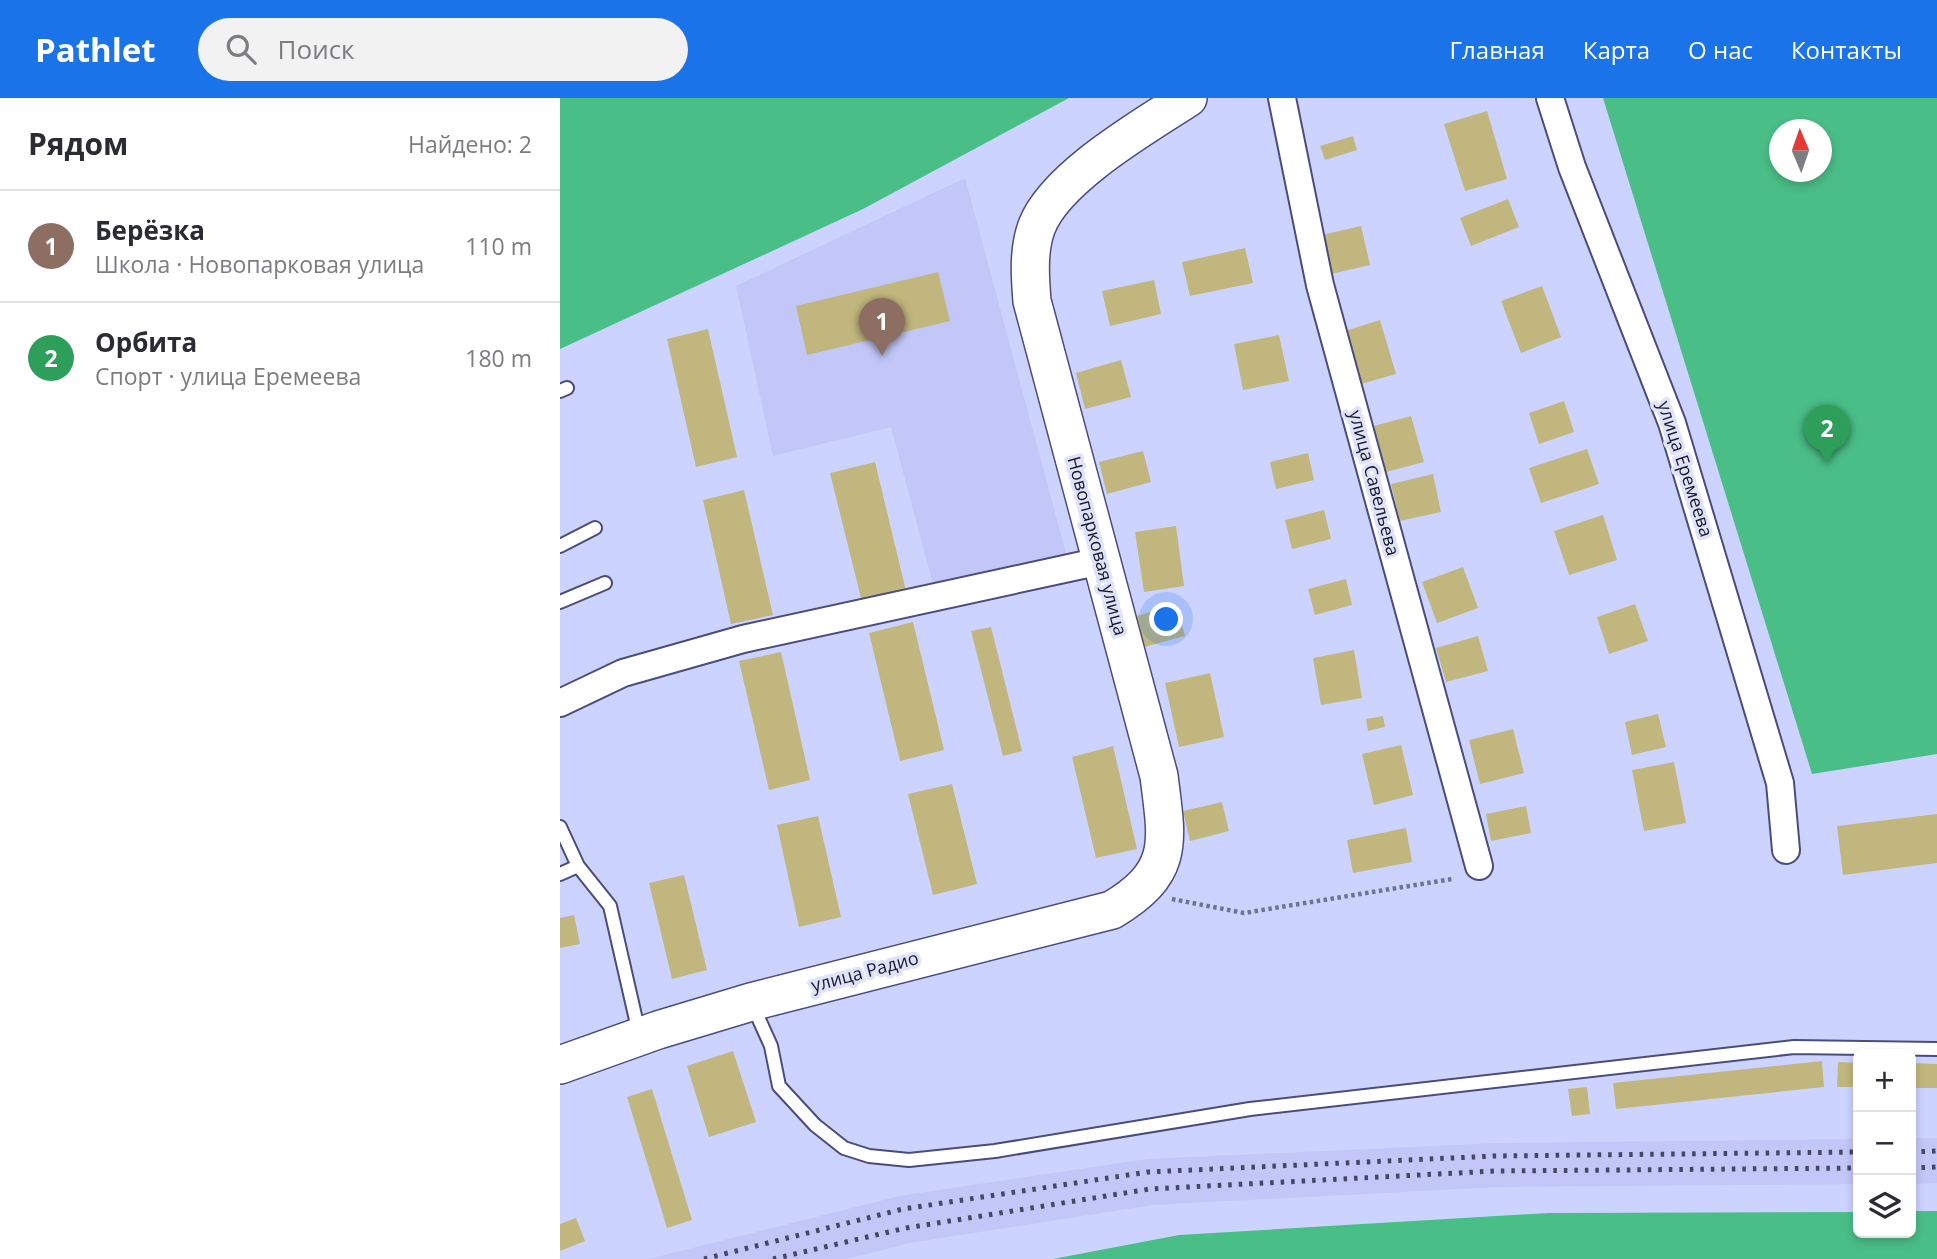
<!DOCTYPE html>
<html lang="ru">
<meta charset="utf-8">
<style>
:root{--surface:#fff;--page:#f2f2f3;--text:#2b2b33;--muted:#7c7c81;--line:#e1e1e2;--accent:#1a73e8}
body{margin:0;font-family:"Open Sans",sans-serif;background:var(--page);color:var(--text)}
.controls{position:absolute;right:21px;bottom:21px;display:grid;overflow:hidden;border-radius:10px;box-shadow:0 4px 10px #0003}
.controls button{width:63px;height:63px;display:grid;place-items:center;padding:0;border:0;border-bottom:2px solid var(--line);background:var(--surface);color:var(--text);font:35px sans-serif}
.compass{position:absolute;left:1209px;top:21px;width:63px;height:63px;border-radius:50%;background:var(--surface);box-shadow:0 4px 10px #0003;rotate:358deg}
.you{position:absolute;left:607px;top:522px;width:24px;height:24px;margin:-18px;border:5px solid #fff;border-radius:50%;background:#1a73e8;box-shadow:0 0 0 10px #1a73e833}
.badge{display:grid;place-items:center;width:46px;height:46px;border-radius:50%;background:var(--accent);color:#fff;font-size:23px;font-weight:700}
.pin{position:absolute;translate:-50% -58px;filter:drop-shadow(0 2px 4px #0008)}
.pin::after{content:'';position:absolute;top:37px;width:24px;height:21px;background:inherit;clip-path:polygon(0 0,100% 0,50% 100%)}
.list{margin:0;padding:0;list-style:none}
h2{display:flex;justify-content:space-between;align-items:center;height:91px;margin:0;padding:0 28px;font-size:30px}
h2 small{font-size:23px;font-weight:400;color:var(--muted)}
.list li{display:grid;grid-template-columns:46px 1fr auto;gap:21px;align-items:center;box-sizing:border-box;height:112px;padding:0 28px;border-top:2px solid var(--line)}
.list b{display:block;font-size:26px;white-space:nowrap}
.list p{margin:0;font-size:23px;white-space:nowrap;color:var(--muted)}
.list em{font-size:23px;font-style:normal;color:var(--muted)}
.icon{flex:none;width:38px;height:38px;fill:none;stroke:currentColor;stroke-width:2;stroke-linecap:round;stroke-linejoin:round}
.map{position:relative;flex:none;width:1377px;height:1161px;overflow:hidden}
header{display:flex;align-items:center;gap:42px;box-sizing:border-box;height:98px;padding:0 35px;background:var(--accent);color:#fff}
header strong{font-size:33px}
nav{display:flex;gap:38px;margin-inline-start:auto;font-size:24px}
.search{width:490px;height:63px;background:var(--page);display:flex;align-items:center;gap:18px;box-sizing:border-box;padding:0 24px;border-radius:38px;color:var(--muted);font-size:26px}
main{display:flex}
aside{flex:1;background:var(--surface)}
.map>svg:first-child{display:block}
.built{fill:#c2c7f8}
.green{fill:#4abe87;fill-rule:evenodd}
.building{fill:#c1b77e}
.lines{fill:none;stroke-linecap:round;stroke-linejoin:round}
.lane-casing{stroke:#4a4d7c;stroke-width:16}
.street-casing{stroke:#4a4d7c;stroke-width:30}
.secondary-casing{stroke:#4a4d7c;stroke-width:40}
.path{stroke:#6f7392;stroke-width:4.5;stroke-dasharray:3.5 3.5;stroke-linecap:butt}
.lane{stroke:#fff;stroke-width:12}
.street{stroke:#fff;stroke-width:26}
.secondary{stroke:#fff;stroke-width:37}
.rail{stroke:#444761;stroke-width:5;stroke-dasharray:3.5 7;stroke-linecap:butt}
.labels{text-anchor:middle;stroke-width:7;stroke-linejoin:round;paint-order:stroke}
.street-label{font-size:18px;fill:#18192d;stroke:#dfe2f8}
</style>
<header>
<strong>Pathlet</strong>
<div class="search"><svg class="icon" aria-label="search" viewBox="0 0 24 24"><circle cx="10" cy="10" r="6"/><path d="M15 15l6 6"/></svg>Поиск</div>
<nav><a>Главная</a><a>Карта</a><a>О нас</a><a>Контакты</a></nav>
</header>
<main>
<aside>
<h2>Рядом<small>Найдено: 2</small></h2>
<ul class="list">
<li><span class="badge" style="background:#8d6e63">1</span><div><b>Берёзка</b><p>Школа · Новопарковая улица</p></div><em>110 m</em></li>
<li><span class="badge" style="background:#2e9e5b">2</span><div><b>Орбита</b><p>Спорт · улица Еремеева</p></div><em>180 m</em></li>
</ul>
</aside>
<div class="map">
<svg width="1377" height="1161" viewBox="0 0 1377 1161">
<rect width="100%" height="100%" fill="#cdd3ff"/>
<!-- built -->
<path class="built" d="M405 80 507 459 374 490 331 329 213 358 176 188Z
M1351 1040H1377V1085L1351 1086Z
M1298 1041V1086L940 1089 593 1107 350 1145 287 1161H89L339 1098 587 1061 937 1045Z"/>
<!-- green -->
<path class="green" d="M0 0H509L303 111 0 251Z
M1043 0H1377V656L1252 676ZM1220 32H1262V74H1220Z
M1351 1113H1377V1161H493L619 1137 988 1115 1298 1114V1135H1351Z"/>
<!-- building -->
<path class="building" d="M927 13 947 81 905 93 884 26Z
M793 38 797 52 765 62 760 48Z
M948 101 959 129 911 148 900 120Z
M801 128 810 167 771 176 762 137Z
M685 150 693 185 630 198 622 164Z
M378 174 390 223 247 257 236 208Z
M594 182 601 216 550 228 542 193Z
M982 188 1001 239 961 255 941 203Z
M820 222 836 276 801 286 785 233Z
M148 231 177 359 136 369 107 241Z
M719 237 729 283 683 292 674 246Z
M561 262 571 299 525 311 516 275Z
M1004 303 1014 334 979 346 969 315Z
M851 318 864 364 826 374 814 328Z
M1027 351 1039 386 981 405 969 370Z
M583 353 591 384 547 396 539 364Z
M748 355 754 382 716 391 710 364Z
M315 364 346 493 302 504 270 375Z
M873 376 881 414 840 423 831 386Z
M184 392 213 517 171 526 143 402Z
M764 412 771 441 732 451 725 422Z
M1043 417 1057 462 1009 477 994 433Z
M616 428 624 488 584 494 575 434Z
M903 469 918 510 877 525 862 484Z
M786 481 792 507 755 517 748 491Z
M1075 506 1088 543 1049 556 1037 519Z
M617 507 625 538 584 549 576 518Z
M353 524 384 652 340 663 309 535Z
M431 529 462 653 443 658 411 533Z
M918 538 928 573 886 584 876 550Z
M794 552 802 600 761 607 753 560Z
M221 554 250 682 209 692 179 563Z
M650 575 664 639 619 649 605 585Z
M1098 616 1106 649 1072 657 1065 624Z
M823 618 825 629 808 633 806 621Z
M953 631 964 675 920 686 909 642Z
M841 647 853 697 814 707 802 656Z
M553 648 577 751 536 760 512 659Z
M1114 664 1126 725 1084 733 1072 672Z
M392 686 417 786 373 797 348 696Z
M662 704 669 733 630 743 623 713Z
M966 708 971 735 931 743 926 716Z
M1377 716V765L1283 777 1277 728Z
M258 718 281 819 239 829 217 727Z
M846 730 852 764 793 775 787 742Z
M124 777 147 872 112 881 89 785Z
M14 817 20 846 0 850V820Z
M173 953 196 1024 149 1039 127 968Z
M1262 963 1264 989 1056 1011 1053 985Z
M1278 964 1298 965V989H1277Z
M1351 965 1377 966V990H1351Z
M1027 989 1030 1016 1012 1018 1008 991Z
M92 991 132 1122 107 1130 67 999Z
M16 1120 25 1143 0 1153V1126Z"/>
<g class="lines">
<!-- lane casing -->
<g class="lane-casing">
<path id="lane" d="M0 293 7 290
M0 448 35 430
M0 504 45 485
M0 729 18 768 50 808 79 935
M0 776 18 768
M193 908 211 948 219 988 255 1027 284 1050 309 1058 349 1062 435 1053 690 1011 1234 949 1377 951"/>
</g>
<!-- street casing -->
<g class="street-casing">
<path id="street" d="M722 0 760 187 919 768
M990 0 1012 69 1112 325 1220 685 1226 752
M0 605 63 575 183 541 541 463"/>
</g>
<!-- secondary casing -->
<g class="secondary-casing">
<path id="secondary" d="M0 967 98 932 191 904 552 812C616 774 607 743 599 678L472 203C470 179 468 151 477 128 496 79 585 28 628 0"/>
</g>
<!-- path -->
<path class="path" d="M612 801 684 815 892 781"/>
<!-- lane -->
<use href="#lane" class="lane"/>
<!-- street -->
<use href="#street" class="street"/>
<!-- secondary -->
<use href="#secondary" class="secondary"/>
<!-- rail -->
<path class="rail" d="M1351 1054 1377 1053
M1351 1070 1377 1069
M144 1161 343 1111 588 1074 935 1058 1298 1054
M213 1161 346 1130 590 1091 935 1073 1298 1070"/>
</g>
<g class="labels">
<!-- street labels -->
<g class="street-label">
<text transform="translate(1125 371) rotate(72)" y="6">улица Еремеева</text>
<text transform="translate(814 385) rotate(75)" y="6">улица Савельева</text>
<text transform="translate(537 448) rotate(75)" y="6">Новопарковая улица</text>
<text transform="translate(305 874) rotate(-15)" y="6">улица Радио</text>
</g>
</g>
</svg>
<div class="controls">
<button>+</button>
<button>−</button>
<button><svg class="icon" aria-label="layers" viewBox="0 0 24 24"><path d="M12 4l9 5-9 5-9-5zM3 14l9 5 9-5"/></svg></button>
</div>
<svg class="compass" viewBox="-18 -18 36 36"><path d="M0-13l5 13h-10z" fill="#e53935"/><path d="M0 13l5-13h-10z" fill="#7c7c81"/></svg>
<div class="you"></div>
<div class="pin badge" style="left:322px;top:258px;background:#8d6e63">1</div>
<div class="pin badge" style="left:1267px;top:365px;background:#2e9e5b">2</div>
</div>
</main>
